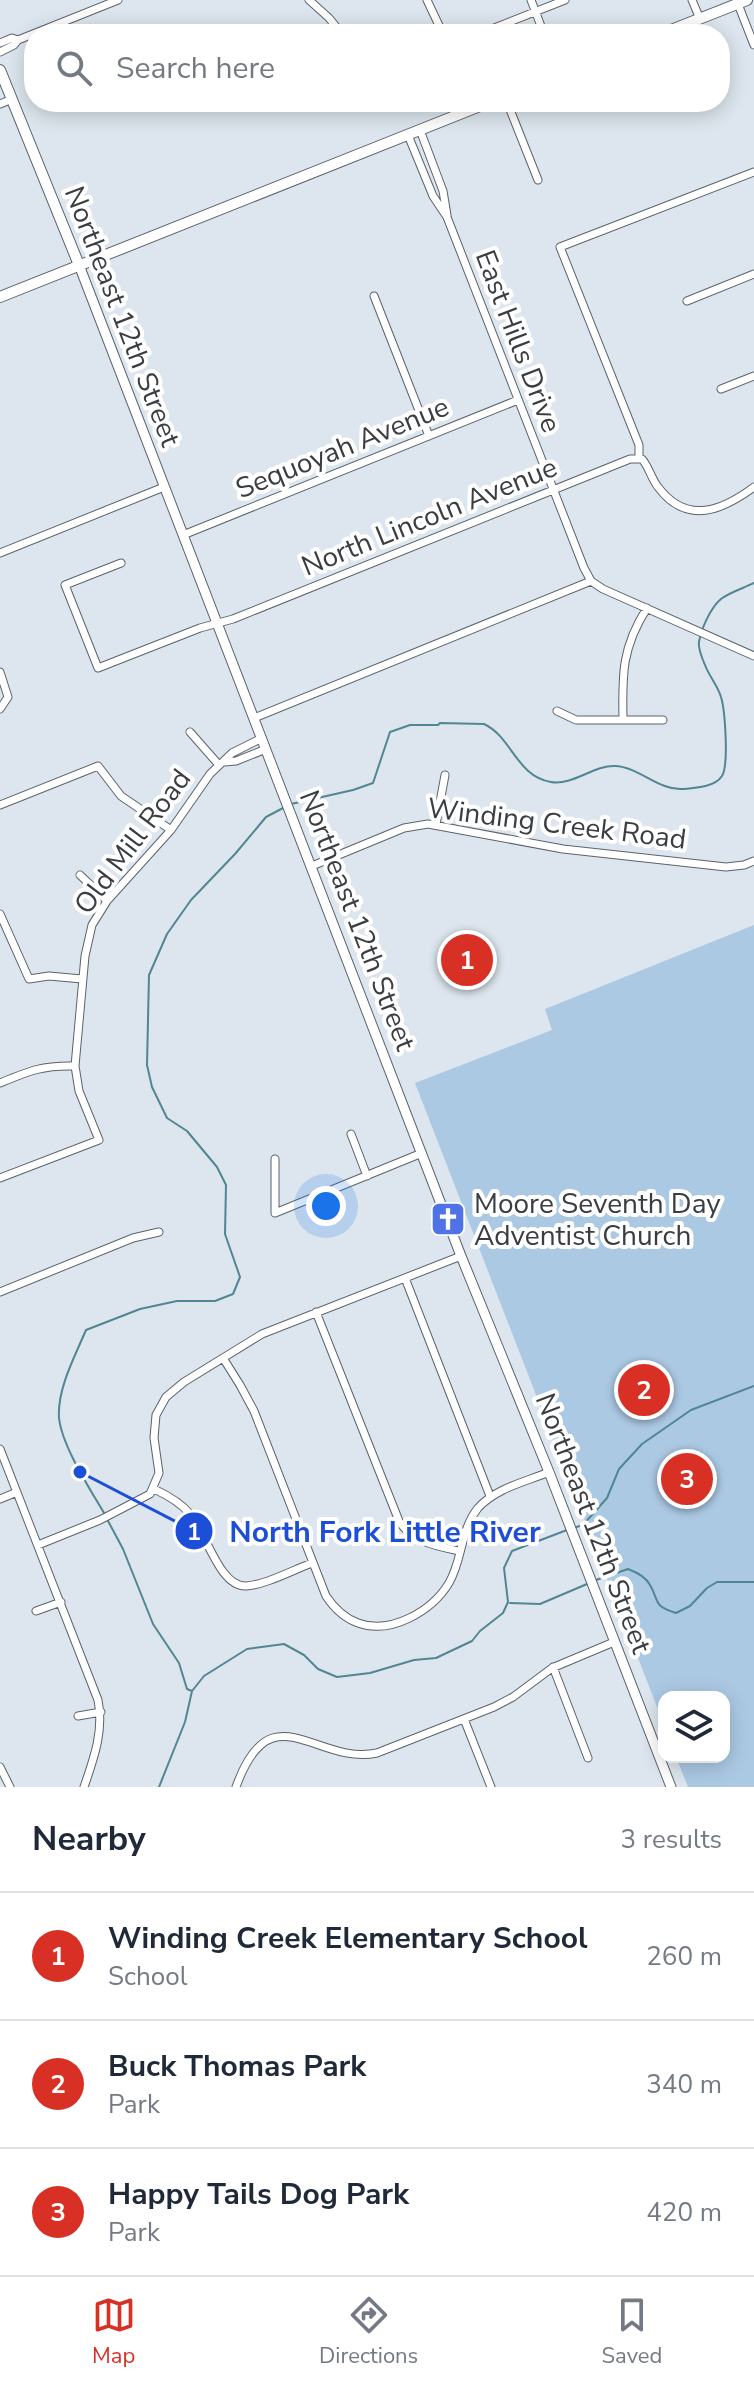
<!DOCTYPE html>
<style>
:root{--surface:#fff;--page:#f2f2f3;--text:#1f2937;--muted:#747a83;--line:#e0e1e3;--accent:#d93025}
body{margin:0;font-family:"Nunito Sans",sans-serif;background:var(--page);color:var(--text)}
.controls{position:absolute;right:24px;bottom:24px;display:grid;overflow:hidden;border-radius:16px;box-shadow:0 4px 20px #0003}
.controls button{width:72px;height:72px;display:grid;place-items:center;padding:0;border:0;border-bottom:2px solid var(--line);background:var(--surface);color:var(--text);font:40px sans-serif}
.you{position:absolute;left:326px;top:1206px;width:28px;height:28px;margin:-20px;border:6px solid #fff;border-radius:50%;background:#1a73e8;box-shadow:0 0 0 12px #1a73e833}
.badge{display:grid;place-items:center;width:52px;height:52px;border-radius:50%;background:var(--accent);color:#fff;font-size:26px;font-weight:700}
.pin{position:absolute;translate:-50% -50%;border:4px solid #fff;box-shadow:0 2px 8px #0006}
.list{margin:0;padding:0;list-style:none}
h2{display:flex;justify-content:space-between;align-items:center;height:104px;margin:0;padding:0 32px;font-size:34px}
h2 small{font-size:26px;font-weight:400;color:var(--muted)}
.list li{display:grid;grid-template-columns:52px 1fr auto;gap:24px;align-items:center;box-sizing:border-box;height:128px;padding:0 32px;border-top:2px solid var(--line)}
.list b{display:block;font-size:30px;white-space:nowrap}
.list p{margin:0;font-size:26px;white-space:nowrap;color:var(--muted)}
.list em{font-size:26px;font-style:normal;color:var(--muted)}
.icon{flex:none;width:44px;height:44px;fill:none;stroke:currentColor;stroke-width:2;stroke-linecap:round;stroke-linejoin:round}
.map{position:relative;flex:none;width:754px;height:1787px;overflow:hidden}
.search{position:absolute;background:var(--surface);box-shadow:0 4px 20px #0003;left:24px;right:24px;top:24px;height:88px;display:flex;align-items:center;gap:20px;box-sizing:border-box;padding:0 28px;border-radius:32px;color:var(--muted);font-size:30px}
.sheet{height:488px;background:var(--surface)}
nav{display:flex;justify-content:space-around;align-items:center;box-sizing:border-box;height:112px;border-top:2px solid var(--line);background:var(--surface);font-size:22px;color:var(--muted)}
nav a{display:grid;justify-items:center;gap:4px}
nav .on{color:var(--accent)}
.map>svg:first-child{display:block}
.green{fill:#acc9e4}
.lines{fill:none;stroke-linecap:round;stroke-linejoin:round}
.stream{stroke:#518692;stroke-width:2}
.minor-casing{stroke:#5b636a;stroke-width:9}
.tertiary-casing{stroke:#5b636a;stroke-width:11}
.secondary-casing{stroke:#5b636a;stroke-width:12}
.minor{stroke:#fff;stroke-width:7}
.tertiary{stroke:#fff;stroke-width:9}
.secondary{stroke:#fff;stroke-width:10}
.labels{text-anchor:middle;stroke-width:8;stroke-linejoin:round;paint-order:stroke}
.street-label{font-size:28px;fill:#3a3d41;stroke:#fff}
.poi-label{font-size:28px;fill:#3a3d41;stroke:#fff;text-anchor:start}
.leader{fill:none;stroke:#1d4ed8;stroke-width:3}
.callout-dot{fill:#1d4ed8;stroke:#fff;stroke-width:3}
.mark-label{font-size:24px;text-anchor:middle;font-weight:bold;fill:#fff}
.callout-label{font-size:30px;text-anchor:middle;font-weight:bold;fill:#1d4ed8;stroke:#fff;stroke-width:8;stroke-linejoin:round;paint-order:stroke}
</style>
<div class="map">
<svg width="754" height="1787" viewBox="0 0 754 1787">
<rect width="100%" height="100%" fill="#dde6ee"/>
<!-- green -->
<path class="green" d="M754 925V1787H688L676 1757H724V1697H664V1725L415 1083 552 1030 545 1009Z"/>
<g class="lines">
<!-- stream -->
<path class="stream" d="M291 804 353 790 373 783 390 732 410 725H438L440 723 484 724C512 737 516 776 551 782 572 786 594 765 615 766 639 767 659 791 683 789 696 788 715 787 722 776 729 765 725 710 721 697 718 686 709 676 705 665 702 658 698 649 699 642 701 629 711 607 721 599 730 592 744 588 754 583
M104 1513C90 1489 62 1446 59 1418 57 1389 75 1356 86 1330L140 1309 177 1301H215L233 1294 240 1277 225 1234 226 1185 217 1167 187 1131 167 1118 152 1087 147 1065 149 975 167 934 191 900 235 854 266 817 285 807
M107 1519 123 1549 153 1624 179 1663 187 1689 192 1691
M573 1528 583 1525 607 1498 619 1469 642 1444 691 1410 754 1386
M596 1580 628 1569C636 1572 646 1577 650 1585 660 1602 652 1605 676 1613L690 1606 707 1588 717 1582H754
M510 1603 540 1604 587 1584
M159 1787 185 1722 192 1691 204 1676 247 1649 284 1644 304 1655 318 1669 337 1677 370 1673 414 1660 436 1658 472 1641 480 1631 503 1613 508 1602 504 1568 512 1551 567 1530"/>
<!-- minor casing -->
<g class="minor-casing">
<path id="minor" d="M309 0 329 18 342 34
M427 0 443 34
M531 0 544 34
M692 0 700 19
M738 4 754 45
M479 34 565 0
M0 43 12 38 18 40
M0 52 14 45 18 40 118 0
M507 102 538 180
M0 104 12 99
M420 130 443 191 447 215
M408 135 433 196 447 217 584 568 591 581 603 589 754 656
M374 296 429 436
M687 301 754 274
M721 389 754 376
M639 458V445L560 247 754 172
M183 535 518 400
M0 553 164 487
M121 563 65 585 98 668 200 628 233 619 630 459H642C649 467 651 478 658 487 687 526 723 510 754 487
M0 672 8 697 0 709
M557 711 576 720H663
M254 718 591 581
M623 719C622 674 622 647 647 608
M190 732 219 765
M224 762 236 761 266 749
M0 805 98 766 121 796 171 830
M436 824 445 775
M312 866 404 828 428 824 563 849 726 867 744 865 754 861
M80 875 107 901
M0 914 29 979 49 976 82 979
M0 1083C29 1071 43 1065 75 1066
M351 1134 367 1176
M275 1159V1213L422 1153
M0 1178 99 1140 79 1091 75 1066 85 956 92 925 107 901 171 830 210 774 232 753 262 738
M405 1278 490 1496
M0 1292 133 1238 159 1232
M316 1312 399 1521C412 1542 436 1546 459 1551
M223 1358 240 1385 254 1411 326 1596C334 1608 344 1618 358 1623 391 1635 432 1611 449 1583 463 1559 460 1530 478 1508 496 1488 525 1482 549 1472
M0 1449 98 1700C104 1731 94 1758 84 1787
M154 1489C167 1495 181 1503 190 1514 206 1532 219 1587 246 1586 265 1585 293 1570 312 1563
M0 1499 17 1492
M38 1545 100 1520 150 1494 159 1473 154 1438 156 1415 166 1397 184 1382 262 1334 461 1256
M36 1611 61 1602
M553 1667 588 1758
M78 1716 101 1712
M464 1719 491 1787
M0 1767 10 1787
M236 1787C271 1689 316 1766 377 1753L494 1707 513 1697 552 1668 614 1642"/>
</g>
<!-- tertiary casing -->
<g class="tertiary-casing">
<path id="tertiary" d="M79 265 461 1256 549 1472 671 1787"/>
</g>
<!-- secondary casing -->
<g class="secondary-casing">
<path id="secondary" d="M661 34 747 0
M0 70 79 265
M0 297 490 102"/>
</g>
<!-- minor -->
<use href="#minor" class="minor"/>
<!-- tertiary -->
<use href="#tertiary" class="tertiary"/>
<!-- secondary -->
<use href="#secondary" class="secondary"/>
</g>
<!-- icons -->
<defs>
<g id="church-square" transform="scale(1.8)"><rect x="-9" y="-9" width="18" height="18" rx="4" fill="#4f72e6" stroke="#fff"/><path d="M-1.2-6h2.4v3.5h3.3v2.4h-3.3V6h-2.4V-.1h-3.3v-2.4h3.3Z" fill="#fff"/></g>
</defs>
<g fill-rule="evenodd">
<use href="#church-square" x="448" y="1219"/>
</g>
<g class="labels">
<!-- street labels -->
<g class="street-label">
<text transform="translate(123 316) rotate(69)" y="10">Northeast 12th Street</text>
<text transform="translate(519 341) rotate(69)" y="10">East Hills Drive</text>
<text transform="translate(342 447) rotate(-22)" y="10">Sequoyah Avenue</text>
<text transform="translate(429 516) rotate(-22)" y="10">North Lincoln Avenue</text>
<text transform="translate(557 823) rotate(7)" y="10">Winding Creek Road</text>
<text transform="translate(132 841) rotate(-53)" y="10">Old Mill Road</text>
<text transform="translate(358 920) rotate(69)" y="10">Northeast 12th Street</text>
<text transform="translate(594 1523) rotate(69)" y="10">Northeast 12th Street</text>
</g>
<!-- poi labels -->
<g class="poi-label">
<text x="474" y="1213">Moore Seventh Day<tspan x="474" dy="32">Adventist Church</tspan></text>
</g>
</g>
<!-- callouts -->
<path class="leader" d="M80 1472L194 1531"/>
<g class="callout-dot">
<circle cx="80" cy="1472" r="8"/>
<circle cx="194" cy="1531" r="20"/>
</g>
<g class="mark-label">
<text x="194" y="1540">1</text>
</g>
<g class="callout-label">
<text x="385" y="1542">North Fork Little River</text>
</g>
</svg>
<div class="controls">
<button><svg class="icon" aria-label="layers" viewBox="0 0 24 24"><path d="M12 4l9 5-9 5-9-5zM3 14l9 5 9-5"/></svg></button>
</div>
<div class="you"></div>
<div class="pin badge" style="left:467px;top:960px">1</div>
<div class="pin badge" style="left:644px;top:1390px">2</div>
<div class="pin badge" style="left:687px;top:1479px">3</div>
<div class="search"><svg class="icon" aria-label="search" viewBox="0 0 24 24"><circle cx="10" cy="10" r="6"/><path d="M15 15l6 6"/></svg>Search here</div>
</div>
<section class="sheet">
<h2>Nearby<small>3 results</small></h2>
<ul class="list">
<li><span class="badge">1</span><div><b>Winding Creek Elementary School</b><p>School</p></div><em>260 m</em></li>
<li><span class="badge">2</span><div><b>Buck Thomas Park</b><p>Park</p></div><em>340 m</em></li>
<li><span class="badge">3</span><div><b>Happy Tails Dog Park</b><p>Park</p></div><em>420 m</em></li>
</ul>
</section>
<nav>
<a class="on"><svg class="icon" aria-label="map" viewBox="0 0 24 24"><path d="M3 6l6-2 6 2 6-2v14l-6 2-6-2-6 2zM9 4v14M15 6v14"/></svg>Map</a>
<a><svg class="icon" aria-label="directions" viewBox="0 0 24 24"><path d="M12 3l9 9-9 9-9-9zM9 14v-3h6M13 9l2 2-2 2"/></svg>Directions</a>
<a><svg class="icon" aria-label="saved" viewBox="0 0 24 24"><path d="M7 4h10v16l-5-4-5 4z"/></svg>Saved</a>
</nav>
